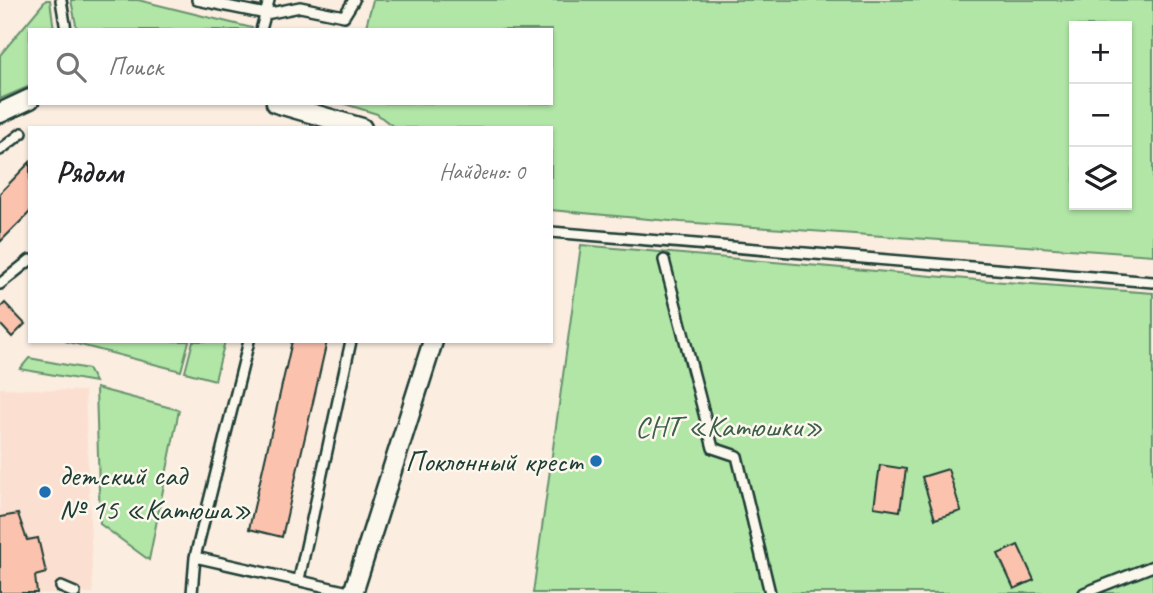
<!DOCTYPE html>
<html lang="ru">
<meta charset="utf-8">
<style>
:root{--surface:#fff;--page:#f6f6f6;--text:#202124;--muted:#757577;--line:#e0e0e0}
body{margin:0;font-family:Caveat,sans-serif;background:var(--page);color:var(--text)}
.controls{position:absolute;right:21px;top:21px;display:grid;overflow:hidden;border-radius:0px;box-shadow:0 2px 5px #0004}
.controls button{width:63px;height:63px;display:grid;place-items:center;padding:0;border:0;border-bottom:2px solid var(--line);background:var(--surface);color:var(--text);font:35px sans-serif}
.list{margin:0;padding:0;list-style:none}
h2{display:flex;justify-content:space-between;align-items:center;height:91px;margin:0;padding:0 28px;font-size:30px}
h2 small{font-size:23px;font-weight:400;color:var(--muted)}
.icon{flex:none;width:38px;height:38px;fill:none;stroke:currentColor;stroke-width:2;stroke-linecap:round;stroke-linejoin:round}
.map{position:relative;flex:none;width:1153px;height:593px;overflow:hidden}
.search{position:absolute;background:var(--surface);box-shadow:0 2px 5px #0004;left:28px;top:28px;width:525px;height:77px;display:flex;align-items:center;gap:18px;box-sizing:border-box;padding:0 24px;border-radius:0px;color:var(--muted);font-size:26px}
.panel{position:absolute;background:var(--surface);box-shadow:0 2px 5px #0004;left:28px;top:126px;width:525px;height:217px;border-radius:0px}
.map>svg:first-child{display:block}
.built{fill:#fbe0d1}
.green{fill:#b1e6a7;stroke:#68926e;stroke-width:2;fill-rule:evenodd}
.building{fill:#fbc3ae;stroke:#1f3d34;stroke-width:2}
.lines{fill:none;stroke-linecap:round;stroke-linejoin:round}
.service-casing{stroke:#1f3d34;stroke-width:14}
.minor-casing{stroke:#1f3d34;stroke-width:23}
.service{stroke:#fbf7ec;stroke-width:9}
.minor{stroke:#fbf7ec;stroke-width:18}
.poi-dot{fill:#1f6fb2;stroke:#fbf7ec;stroke-width:2.5}
.labels{text-anchor:middle;stroke-width:5;stroke-linejoin:round;paint-order:stroke}
.park-label{font-size:30px;fill:#3c5f4b;stroke:#fbf7ec}
.poi-label{font-size:30px;fill:#1f3d34;stroke:#fbf7ec;text-anchor:end}
</style>
<div class="map">
<svg width="1153" height="593" viewBox="0 0 1153 593">
<rect width="100%" height="100%" fill="#fbede0"/>
<filter id="ink" filterUnits="userSpaceOnUse"><feTurbulence type="fractalNoise" baseFrequency=".0143" numOctaves="2"/><feDisplacementMap in="SourceGraphic" scale="14" xChannelSelector="R" yChannelSelector="G"/><feConvolveMatrix kernelMatrix="1 2 1 2 8 2 1 2 1" color-interpolation-filters="sRGB"/></filter>
<g filter="url(#ink)">
<!-- built -->
<path class="built" d="M0 388 85 391 93 593H0Z"/>
<!-- green -->
<path class="green" d="M46 0H50L54 30H30V86L0 99V55Z
M71 0H138L252 28 251 30H77Z
M373 0H1153V255L681 222 551 210V128H395L377 114 342 103H551V30H365ZM1074 26H1127V205H1074Z
M581 245 977 280 1153 293V593H533Z
M65 341H189L181 371Z
M193 341H225L215 380 185 372Z
M29 358 88 369 95 382 20 369Z
M96 388 179 410 149 560 100 524Z"/>
<!-- building -->
<path class="building" d="M30 162V212L0 242V193Z
M5 303 25 324 12 337 0 324V308Z
M292 341H327L282 537 249 529Z
M880 465 906 469 900 511 874 507Z
M948 469 961 511 935 519 922 477Z
M18 514 27 540 38 538 46 573 35 576 37 593H0V517Z
M1018 545 1034 580 1014 589 998 554Z"/>
<g class="lines">
<!-- service casing -->
<g class="service-casing">
<path id="service" d="M61 0 66 30
M197 0 266 14 300 7 344 16 354 0
M261 30 269 0
M0 150 22 133
M551 232 1153 282
M664 260 713 448 737 456 770 593
M0 284 30 260
M195 557 353 593
M299 579 351 341
M61 587 75 593
M192 593 195 557 249 341
M1084 593 1153 566"/>
</g>
<!-- minor casing -->
<g class="minor-casing">
<path id="minor" d="M276 103 362 128
M0 113 30 99
M353 593 433 341"/>
</g>
<!-- service -->
<use href="#service" class="service"/>
<!-- minor -->
<use href="#minor" class="minor"/>
</g>
</g>
<!-- markers -->
<g class="poi-dot">
<circle cx="596" cy="461" r="7"/>
<circle cx="45" cy="492" r="7"/>
</g>
<g class="labels">
<!-- park labels -->
<g class="park-label">
<text x="729" y="436">СНТ «Катюшки»</text>
</g>
<!-- poi labels -->
<g class="poi-label">
<text x="582" y="471">Поклонный крест</text>
<text x="59" y="485" text-anchor="start">детский сад<tspan x="59" dy="34">№ 15 «Катюша»</tspan></text>
</g>
</g>
</svg>
<div class="controls">
<button>+</button>
<button>−</button>
<button><svg class="icon" aria-label="layers" viewBox="0 0 24 24"><path d="M12 4l9 5-9 5-9-5zM3 14l9 5 9-5"/></svg></button>
</div>
<div class="search"><svg class="icon" aria-label="search" viewBox="0 0 24 24"><circle cx="10" cy="10" r="6"/><path d="M15 15l6 6"/></svg>Поиск</div>
<section class="panel">
<h2>Рядом<small>Найдено: 0</small></h2>
<ul class="list">
</ul>
</section>
</div>
